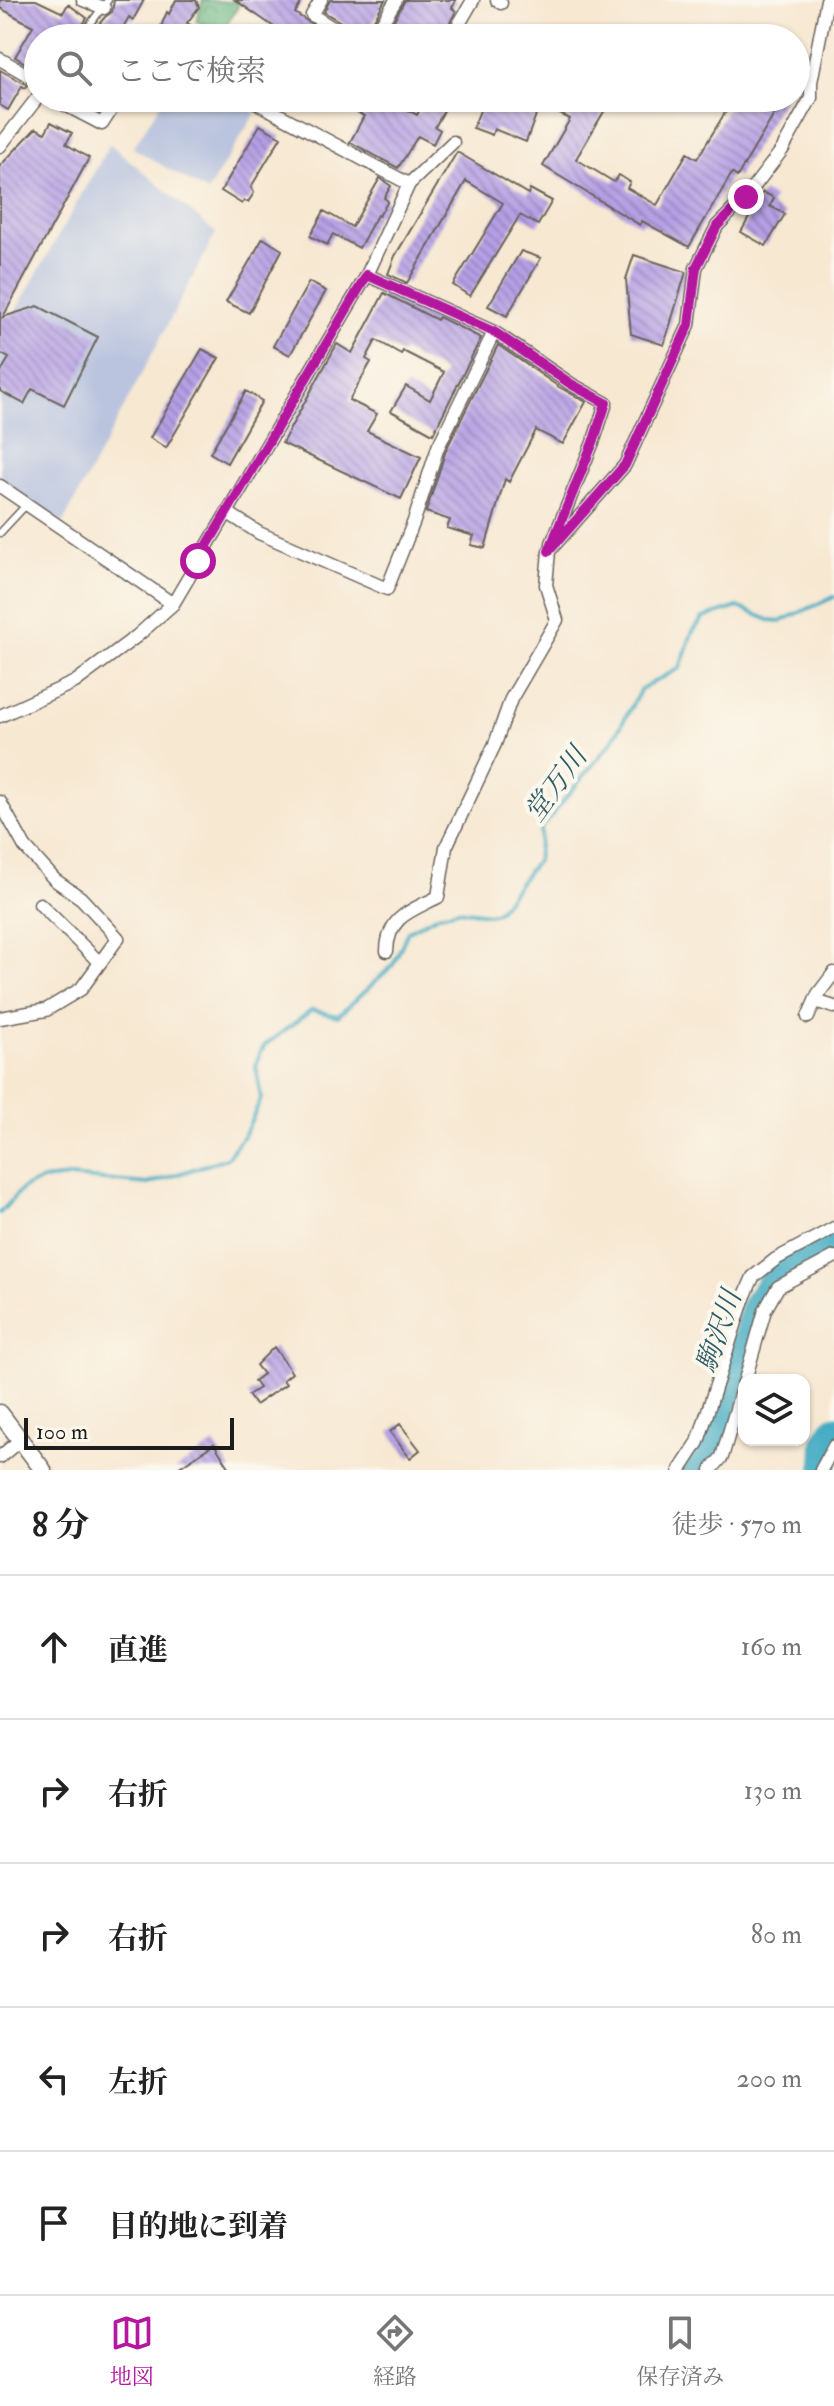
<!DOCTYPE html>
<html lang="ja">
<meta charset="utf-8">
<style>
:root{--surface:#fff;--page:#f2f2f2;--text:#222;--muted:#767676;--line:#e0e0e0;--accent:#b5179e}
body{margin:0;font-family:"IM FELL Double Pica","Noto Serif JP",serif;background:var(--page);color:var(--text)}
.controls{position:absolute;right:24px;bottom:24px;display:grid;overflow:hidden;border-radius:16px;box-shadow:0 2px 6px #0004}
.controls button{width:72px;height:72px;display:grid;place-items:center;padding:0;border:0;border-bottom:2px solid var(--line);background:var(--surface);color:var(--text);font:40px sans-serif}
.scale{position:absolute;left:24px;bottom:20px;width:210px;box-sizing:border-box;padding-left:8px;border:4px solid #1c1c1c;border-top:0;font-size:22px;line-height:28px;white-space:nowrap;color:#1c1c1c;-webkit-text-stroke:6px #fbf7ec;paint-order:stroke}
.stop{position:absolute;width:24px;height:24px;margin:-18px;border:6px solid #b5179e;border-radius:50%;background:#fff}
.stop.end{background:#b5179e;border-color:#fff;box-shadow:0 2px 8px #0008}
.list{margin:0;padding:0;list-style:none}
h2{display:flex;justify-content:space-between;align-items:center;height:104px;margin:0;padding:0 32px;font-size:34px}
h2 small{font-size:26px;font-weight:400;color:var(--muted)}
.list li{display:grid;grid-template-columns:52px 1fr auto;gap:24px;align-items:center;box-sizing:border-box;height:144px;padding:0 32px;border-top:2px solid var(--line)}
.list b{display:block;font-size:30px;white-space:nowrap}
.list em{font-size:26px;font-style:normal;color:var(--muted)}
.icon{flex:none;width:44px;height:44px;fill:none;stroke:currentColor;stroke-width:2;stroke-linecap:round;stroke-linejoin:round}
.map{position:relative;flex:none;width:834px;height:1470px;overflow:hidden}
.search{position:absolute;background:var(--surface);box-shadow:0 2px 6px #0004;left:24px;right:24px;top:24px;height:88px;display:flex;align-items:center;gap:20px;box-sizing:border-box;padding:0 28px;border-radius:44px;color:var(--muted);font-size:30px}
.sheet{height:824px;background:var(--surface)}
nav{display:flex;justify-content:space-around;align-items:center;box-sizing:border-box;height:112px;border-top:2px solid var(--line);background:var(--surface);font-size:22px;color:var(--muted)}
nav a{display:grid;justify-items:center;gap:4px}
nav .on{color:var(--accent)}
.map>svg:first-child{display:block}
.industrial{fill:#bac4de}
.forest{fill:url(#forest-crowns);stroke:#3e674d;stroke-width:2}
.lines{fill:none;stroke-linecap:round;stroke-linejoin:round}
.stream{stroke:#44acc3;stroke-width:4}
.river{stroke:#44acc3;stroke-width:26}
.building{fill:url(#building-back-hatch)}
.service-casing{stroke:#69635c;stroke-width:9}
.minor-casing{stroke:#69635c;stroke-width:15}
.tertiary-casing{stroke:#69635c;stroke-width:19}
.service{stroke:#fff;stroke-width:6}
.minor{stroke:#fff;stroke-width:12}
.tertiary{stroke:#fff;stroke-width:16}
.route{stroke:#b5179e;stroke-width:10}
.labels{text-anchor:middle;stroke-width:8;stroke-linejoin:round;paint-order:stroke}
.water-label{font-size:28px;font-style:italic;fill:#2e5d67;stroke:#fbf7ec}
</style>
<div class="map">
<svg width="834" height="1470" viewBox="0 0 834 1470">
<defs>
<pattern id="forest-crowns" width="20" height="18" patternUnits="userSpaceOnUse" patternTransform="scale(2)"><rect width="20" height="18" fill="#60b27e"/><path d="M2 6a3 3 0 1 1 6 0M12 15a3 3 0 1 1 6 0" fill="none" stroke="#4e9066"/></pattern>
<pattern id="building-back-hatch" width="6" height="6" patternUnits="userSpaceOnUse" patternTransform="scale(2)"><rect width="6" height="6" fill="#b69fe5"/><path d="M-1 5l2 2M0 0l6 6M5-1l2 2" fill="none" stroke="#9381b9"/></pattern>
</defs>
<rect width="100%" height="100%" fill="#fbf7ec"/>
<filter id="ink" filterUnits="userSpaceOnUse"><feTurbulence type="fractalNoise" baseFrequency=".0125" numOctaves="2"/><feDisplacementMap in="SourceGraphic" scale="16" xChannelSelector="R" yChannelSelector="G"/><feConvolveMatrix kernelMatrix="1 2 1 2 8 2 1 2 1" color-interpolation-filters="sRGB"/></filter>
<filter id="wash" filterUnits="userSpaceOnUse"><feTurbulence type="fractalNoise" baseFrequency=".006" numOctaves="4" result="noise"/><feDisplacementMap in="SourceGraphic" scale="32" xChannelSelector="R" yChannelSelector="G"/><feGaussianBlur stdDeviation="1.8" result="paint"/><feColorMatrix in="noise" values="0 0 0 0 0 0 0 0 0 0 0 0 0 0 0 0 0 1.4 0 .05"/><feComposite in="paint" operator="in"/></filter>
<g filter="url(#wash)">
<rect width="100%" height="100%" fill="#f7e8d2"/>
<!-- industrial -->
<path class="industrial" d="M164 98H231L256 112 207 192 133 148Z
M110 144 216 233 63 523 0 482V339Z"/>
<!-- forest -->
<path class="forest" d="M203 0 229 2 237 0 238 7 221 31 196 21Z"/>
<g class="lines">
<!-- stream -->
<path class="stream" d="M0 1213 23 1188 42 1180 70 1177 148 1184 227 1158 246 1132 261 1099 256 1065 260 1053 265 1045 312 1010 338 1016 393 965 408 931 440 914 458 910 489 914 497 912 537 860 541 828 613 740 641 689 680 668 692 633 703 618 738 607 769 620 781 621 834 597"/>
<!-- river -->
<path class="river" d="M696 1470 704 1462 732 1390 754 1305 781 1268 834 1246
M824 1470 825 1443 834 1428"/>
</g>
<g id="blocks">
<!-- building -->
<path class="building" d="M0 0H36L63 13 68 4 87 18 74 38H38L36 69 15 57 33 26 0 8Z
M114 0H144L133 20 129 17 117 38H87L105 17 112 12Z
M176 0H196L199 7 187 23 192 26 186 38H156L167 12 169 14Z
M235 0H303L295 13 332 38H290Z
M330 0H385L364 38H358L354 30 324 12Z
M405 0H456L452 8 456 11 442 38H384Z
M0 70 27 85 25 88 22 86 8 110 0 105Z
M357 98H400L397 104 417 115 426 98H451L435 127 440 130 433 144 418 136 398 168 350 142 364 116 351 109Z
M485 98H612L576 159 614 182 619 175 630 182 627 188 657 205 687 153 697 159 734 98H784L737 177 732 173 689 247 642 221 640 225 543 166 570 119 540 104 526 142 494 129 492 135 473 128Z
M51 122 72 133 66 144 89 158 3 317 38 306 98 337 64 405 32 389 24 404 0 391V373L9 358 0 353V166L36 128 45 133Z
M260 125 281 137 251 187 254 193 248 202 244 201 242 204 221 191Z
M457 152 528 194 530 189 552 201 538 225 520 215 470 296 453 285 503 203 466 181 407 283 388 274 395 256Z
M380 178 391 186 384 198 388 201 379 216 377 215 359 248 333 234 327 245 310 236 324 211 352 227Z
M763 192 774 198 770 206 785 214 766 246 741 232Z
M263 238 282 250 249 313 226 302Z
M521 251 541 258 507 316 488 306Z
M634 255 686 272 664 345 631 334 626 279Z
M309 282 326 291 290 355 273 346Z
M384 293 437 320 439 317 481 338 433 434 391 411 406 386 430 400 444 372 403 351 401 354 376 340 366 359 371 362 349 400 377 414 367 431 421 457 401 499 282 443 337 344 352 353Z
M498 345 559 387 586 402 563 444 536 430 509 482 505 479 485 548 471 545 474 536 447 528 450 520 426 512 446 450Z
M202 349 219 358 166 448 150 438Z
M246 391 262 401 227 463 210 453Z
M274 1347 292 1373 283 1380 286 1384 255 1405 248 1395 259 1388 254 1381 263 1374 256 1365Z
M400 1424 420 1450 410 1458 390 1432Z
M214 1444 231 1470H175Z"/>
</g>
</g>
<g filter="url(#ink)">
<use href="#blocks" fill-opacity="0" stroke="#69635c" stroke-width="2"/>
<g class="lines">
<!-- service casing -->
<g class="service-casing">
<path id="service" d="M80 38 108 0
M0 533 27 504"/>
</g>
<!-- minor casing -->
<g class="minor-casing">
<path id="minor" d="M83 0 104 8
M321 0 312 15 349 38
M497 0 501 3
M373 38 396 0
M451 38 473 0
M0 59 38 81
M52 98 102 124 119 98
M248 98 409 184
M0 146 38 97
M367 275 494 332 571 384 606 403 594 440 552 543
M0 486 173 604
M228 513 259 533 387 589 414 521 438 447 494 332
M0 716 75 682 137 636 173 604 367 275 409 184 453 142
M0 802 25 847 55 880 81 898 118 938 81 989 46 1010 0 1018
M40 904 99 962
M387 951C388 916 411 911 438 897L446 847 495 744 511 699 557 620 546 585 549 551 625 465 689 325 696 268 717 226 746 197 782 150 811 98V82L827 0
M815 1001 834 1007
M808 1017 818 994 834 973
M745 1380 765 1310 778 1287 834 1257
M0 1457 20 1440
M680 1470 698 1442 743 1300 753 1277 776 1259 834 1228
M711 1470 722 1457 744 1382
M821 1470 834 1446"/>
</g>
<!-- tertiary casing -->
<g class="tertiary-casing">
<path id="tertiary" d="M0 1413 43 1470"/>
</g>
<!-- service -->
<use href="#service" class="service"/>
<!-- minor -->
<use href="#minor" class="minor"/>
<!-- tertiary -->
<use href="#tertiary" class="tertiary"/>
</g>
</g>
<g class="lines" filter="url(#ink)">
<!-- route -->
<path class="route" d="M198 561 367 275 494 332 571 384 606 403 594 440 549 551 625 465 689 325 696 268 717 226 746 197"/>
</g>
<g class="labels">
<!-- water labels -->
<g class="water-label">
<text transform="translate(555 784) rotate(-54)" y="10">堂万川</text>
<text transform="translate(718 1331) rotate(-71)" y="10">駒沢川</text>
</g>
</g>
</svg>
<div class="controls">
<button><svg class="icon" aria-label="layers" viewBox="0 0 24 24"><path d="M12 4l9 5-9 5-9-5zM3 14l9 5 9-5"/></svg></button>
</div>
<div class="scale">100 m</div>
<div class="stop" style="left:198px;top:561px"></div>
<div class="stop end" style="left:746px;top:197px"></div>
<div class="search"><svg class="icon" aria-label="search" viewBox="0 0 24 24"><circle cx="10" cy="10" r="6"/><path d="M15 15l6 6"/></svg>ここで検索</div>
</div>
<section class="sheet">
<h2>8 分<small>徒歩 · 570 m</small></h2>
<ul class="list">
<li><svg class="icon" aria-label="ahead" viewBox="0 0 24 24"><path d="M12 20V5M6 11l6-6 6 6"/></svg><div><b>直進</b></div><em>160 m</em></li>
<li><svg class="icon" aria-label="right" viewBox="0 0 24 24"><path d="M7 20v-9h11M14 6l5 5-5 5"/></svg><div><b>右折</b></div><em>130 m</em></li>
<li><svg class="icon" aria-label="right" viewBox="0 0 24 24"><path d="M7 20v-9h11M14 6l5 5-5 5"/></svg><div><b>右折</b></div><em>80 m</em></li>
<li><svg class="icon" aria-label="left" viewBox="0 0 24 24"><path d="M17 20v-9H6M10 6l-5 5 5 5"/></svg><div><b>左折</b></div><em>200 m</em></li>
<li><svg class="icon" aria-label="arrive" viewBox="0 0 24 24"><path d="M6 21V4h12l-3 4 3 4H6"/></svg><div><b>目的地に到着</b></div></li>
</ul>
</section>
<nav>
<a class="on"><svg class="icon" aria-label="map" viewBox="0 0 24 24"><path d="M3 6l6-2 6 2 6-2v14l-6 2-6-2-6 2zM9 4v14M15 6v14"/></svg>地図</a>
<a><svg class="icon" aria-label="directions" viewBox="0 0 24 24"><path d="M12 3l9 9-9 9-9-9zM9 14v-3h6M13 9l2 2-2 2"/></svg>経路</a>
<a><svg class="icon" aria-label="saved" viewBox="0 0 24 24"><path d="M7 4h10v16l-5-4-5 4z"/></svg>保存済み</a>
</nav>
